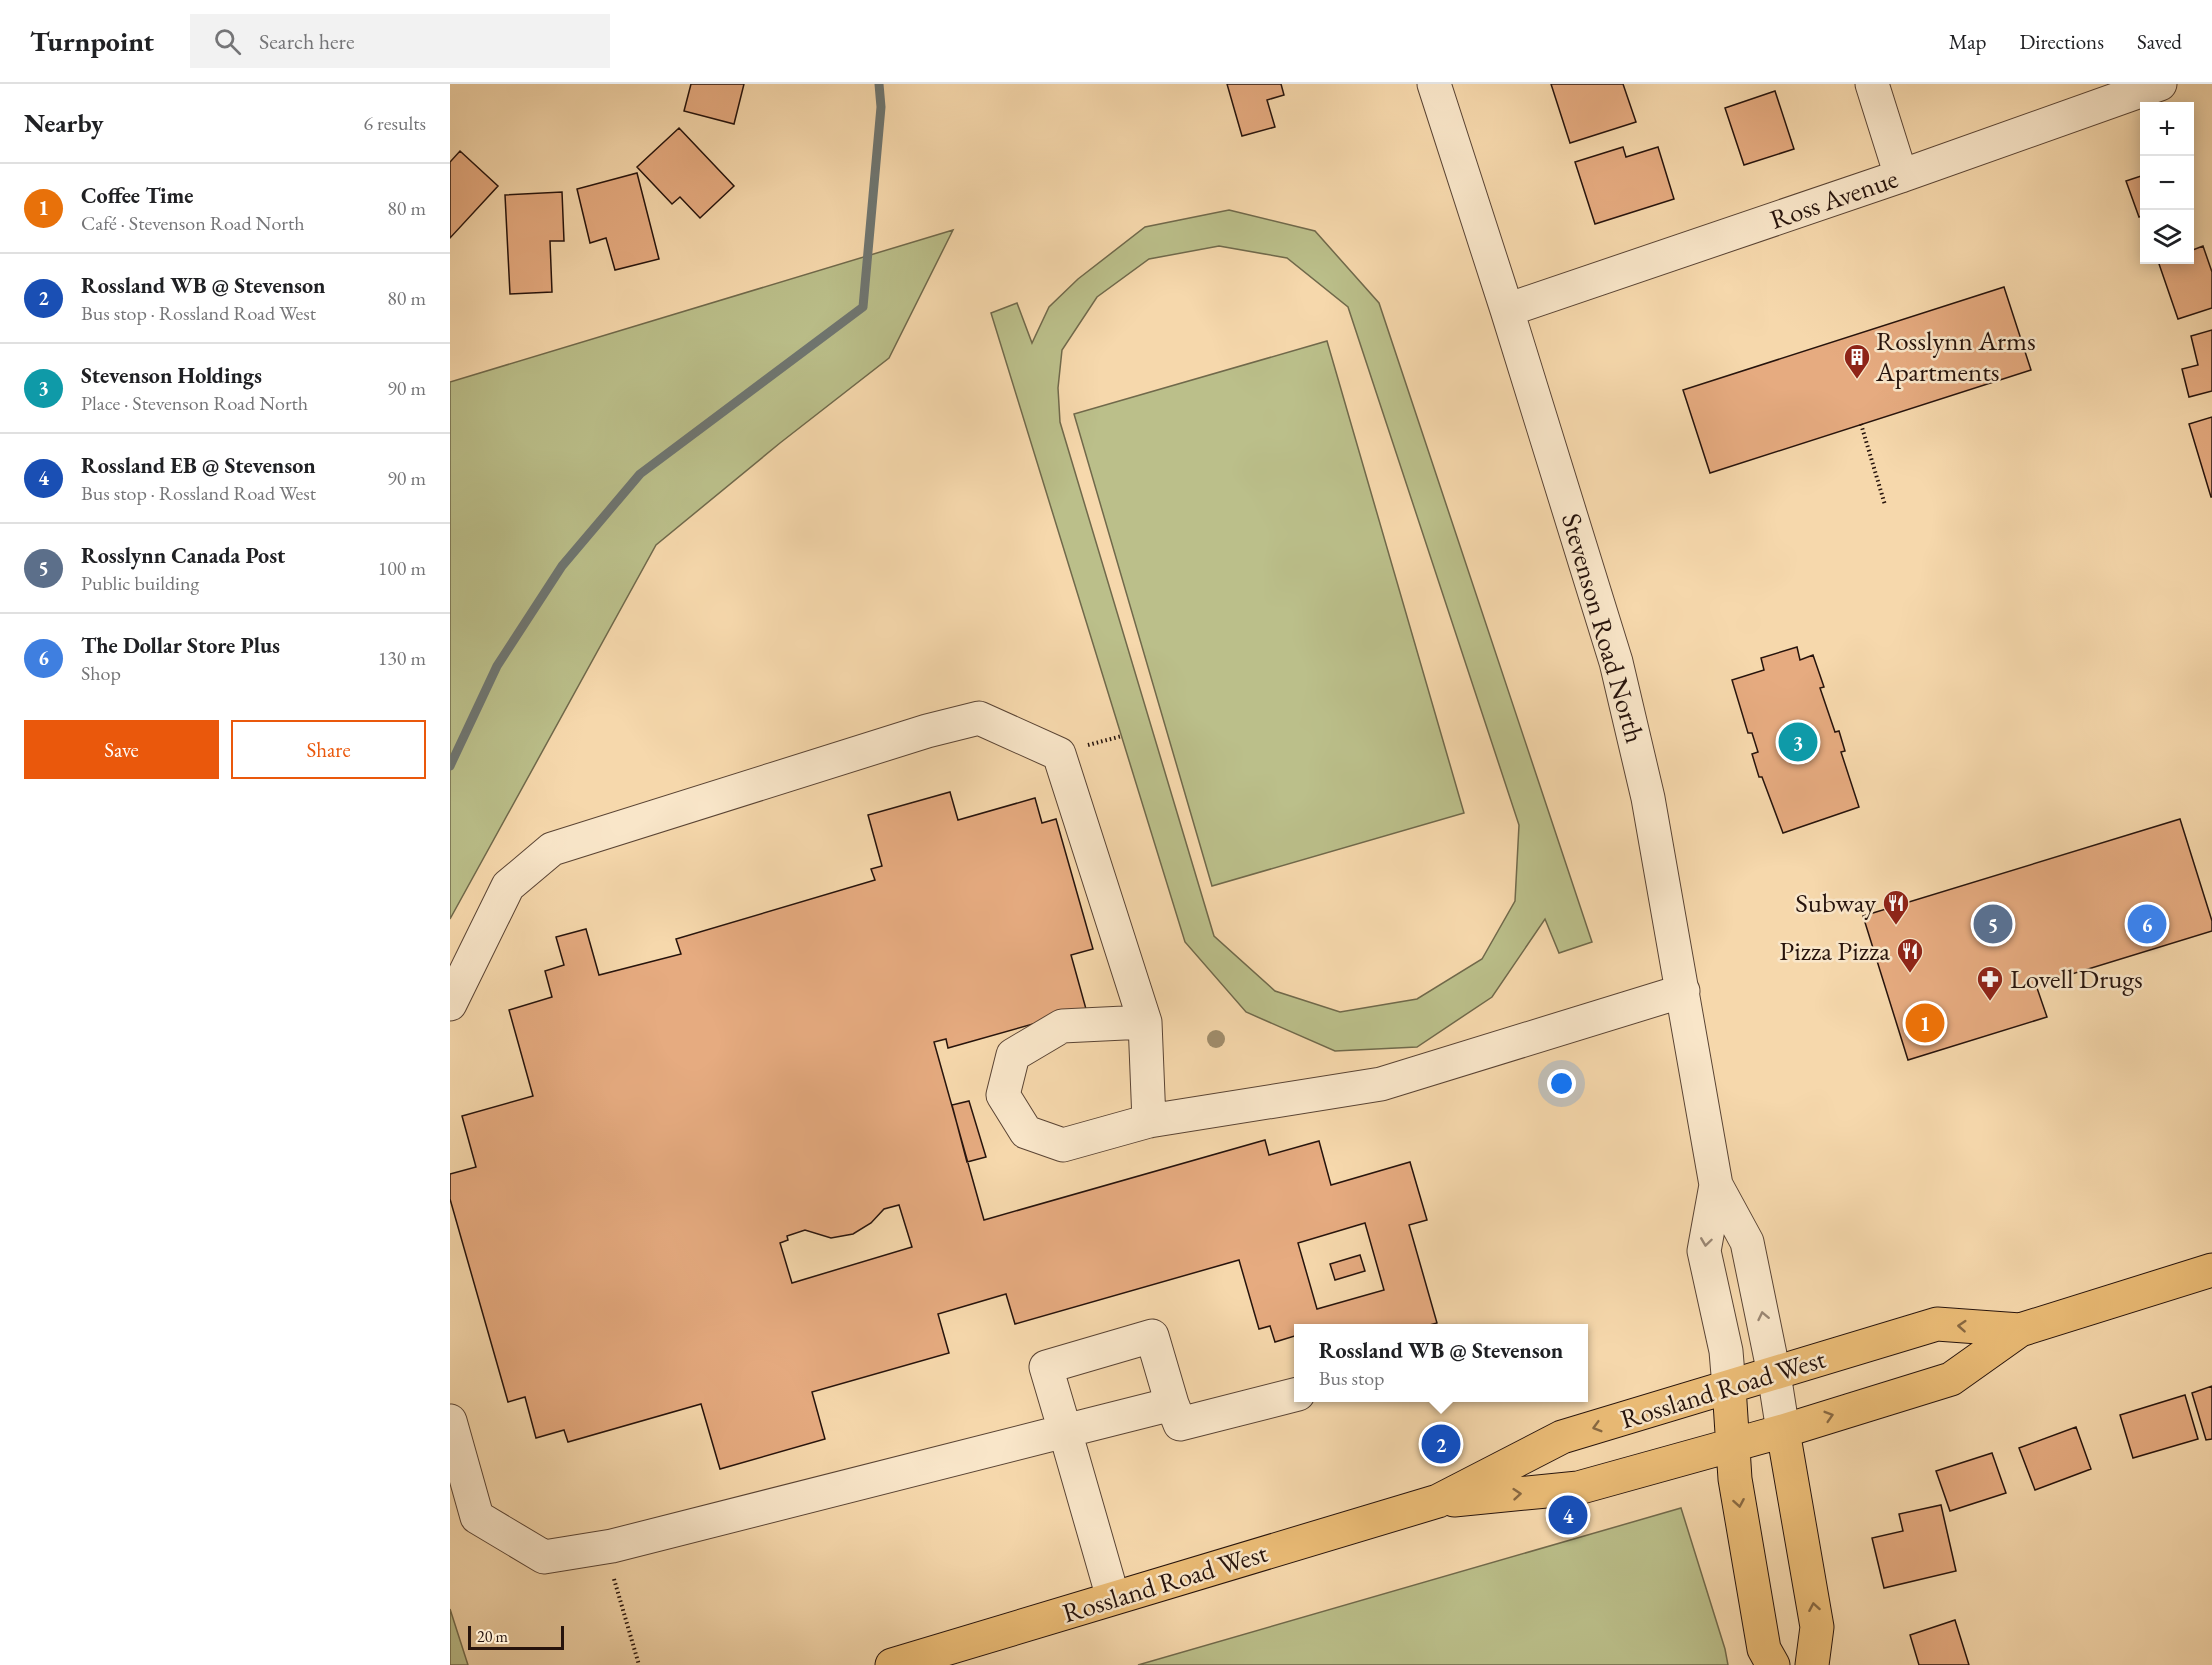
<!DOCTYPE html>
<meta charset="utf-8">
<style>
:root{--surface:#fff;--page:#f2f2f2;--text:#202124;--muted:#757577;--line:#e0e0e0;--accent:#ea580c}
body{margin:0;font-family:"EB Garamond",serif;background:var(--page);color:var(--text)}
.controls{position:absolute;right:18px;top:18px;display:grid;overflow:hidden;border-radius:0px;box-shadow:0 3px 15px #0003}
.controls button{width:54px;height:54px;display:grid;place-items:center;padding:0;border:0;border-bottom:2px solid var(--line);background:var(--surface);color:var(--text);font:30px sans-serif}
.scale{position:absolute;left:18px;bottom:15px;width:96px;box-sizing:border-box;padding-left:6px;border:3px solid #26130c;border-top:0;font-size:16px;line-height:21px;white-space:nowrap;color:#26130c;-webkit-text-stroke:4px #f9e6c9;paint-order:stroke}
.you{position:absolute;left:1112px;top:1000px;width:21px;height:21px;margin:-15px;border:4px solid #fff;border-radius:50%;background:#1a73e8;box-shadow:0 0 0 9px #1a73e833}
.badge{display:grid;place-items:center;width:39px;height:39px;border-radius:50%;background:var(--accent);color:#fff;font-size:20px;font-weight:700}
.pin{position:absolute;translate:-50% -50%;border:3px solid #fff;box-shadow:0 2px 6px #0006}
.popup{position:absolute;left:844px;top:1240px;width:294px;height:78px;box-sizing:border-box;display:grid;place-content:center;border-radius:0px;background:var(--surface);filter:drop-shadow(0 2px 4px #0005);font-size:20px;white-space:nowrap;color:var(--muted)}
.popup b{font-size:22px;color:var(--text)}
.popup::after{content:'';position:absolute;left:50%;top:100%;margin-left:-12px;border:12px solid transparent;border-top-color:var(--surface)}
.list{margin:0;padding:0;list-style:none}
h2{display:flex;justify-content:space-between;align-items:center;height:78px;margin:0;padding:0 24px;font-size:26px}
h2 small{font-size:20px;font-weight:400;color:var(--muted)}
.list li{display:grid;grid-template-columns:39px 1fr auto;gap:18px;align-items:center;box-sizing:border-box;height:90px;padding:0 24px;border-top:2px solid var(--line)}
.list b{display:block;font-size:22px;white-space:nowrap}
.list p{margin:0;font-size:20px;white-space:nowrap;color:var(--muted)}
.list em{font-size:20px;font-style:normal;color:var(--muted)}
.actions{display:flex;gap:12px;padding:18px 24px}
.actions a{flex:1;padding:14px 0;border:2px solid var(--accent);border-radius:0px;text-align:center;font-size:21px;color:var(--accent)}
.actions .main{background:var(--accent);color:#fff}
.icon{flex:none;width:33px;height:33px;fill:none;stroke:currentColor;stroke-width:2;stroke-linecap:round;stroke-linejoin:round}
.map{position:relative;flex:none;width:1762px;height:1581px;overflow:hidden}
header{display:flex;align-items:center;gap:36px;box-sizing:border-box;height:84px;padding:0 30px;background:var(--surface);border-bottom:2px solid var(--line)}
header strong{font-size:28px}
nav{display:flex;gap:33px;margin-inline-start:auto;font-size:21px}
.search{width:420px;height:54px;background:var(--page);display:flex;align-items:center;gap:15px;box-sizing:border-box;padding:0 21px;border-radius:0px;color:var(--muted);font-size:22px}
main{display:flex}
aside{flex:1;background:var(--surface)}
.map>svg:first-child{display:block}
.green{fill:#bbbf8a;stroke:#70694b;stroke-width:1.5;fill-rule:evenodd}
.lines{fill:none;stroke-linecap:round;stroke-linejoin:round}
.stream{stroke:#6f7671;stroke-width:9}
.building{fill:#e6ab80;stroke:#26130c;stroke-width:1.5;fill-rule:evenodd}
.minor-casing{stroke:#5a4434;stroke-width:35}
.major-casing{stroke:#26130c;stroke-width:35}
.path{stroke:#26130c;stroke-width:4;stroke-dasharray:1.5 3;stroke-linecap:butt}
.minor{stroke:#f9e6c9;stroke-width:33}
.major{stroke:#ebbc76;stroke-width:33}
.tree{fill:#a08d6c}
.oneway{stroke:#9a8774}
.oneway2{stroke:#886841}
.labels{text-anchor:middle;stroke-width:5;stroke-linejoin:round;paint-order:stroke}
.street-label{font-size:27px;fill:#26130c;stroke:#f9e6c9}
.poi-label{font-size:27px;fill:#26130c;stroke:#f9e6c9;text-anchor:start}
</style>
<header>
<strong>Turnpoint</strong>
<div class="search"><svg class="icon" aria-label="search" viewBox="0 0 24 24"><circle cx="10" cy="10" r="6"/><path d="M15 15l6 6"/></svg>Search here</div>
<nav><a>Map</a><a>Directions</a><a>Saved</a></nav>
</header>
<main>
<aside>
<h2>Nearby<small>6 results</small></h2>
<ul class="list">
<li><span class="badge" style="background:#e8710a">1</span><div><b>Coffee Time</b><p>Café · Stevenson Road North</p></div><em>80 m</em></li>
<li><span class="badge" style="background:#1a4fb4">2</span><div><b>Rossland WB @ Stevenson</b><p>Bus stop · Rossland Road West</p></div><em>80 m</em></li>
<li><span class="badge" style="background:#0f9aa8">3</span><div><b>Stevenson Holdings</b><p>Place · Stevenson Road North</p></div><em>90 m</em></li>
<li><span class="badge" style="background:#1a4fb4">4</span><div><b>Rossland EB @ Stevenson</b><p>Bus stop · Rossland Road West</p></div><em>90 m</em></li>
<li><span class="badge" style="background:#5c6f8a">5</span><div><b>Rosslynn Canada Post</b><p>Public building</p></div><em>100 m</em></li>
<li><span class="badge" style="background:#3f7fe0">6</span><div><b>The Dollar Store Plus</b><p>Shop</p></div><em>130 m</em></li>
</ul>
<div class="actions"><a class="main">Save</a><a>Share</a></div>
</aside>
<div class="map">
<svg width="1762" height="1581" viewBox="0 0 1762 1581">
<rect width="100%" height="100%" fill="#f6d8ac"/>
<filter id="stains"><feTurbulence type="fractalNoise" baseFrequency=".00333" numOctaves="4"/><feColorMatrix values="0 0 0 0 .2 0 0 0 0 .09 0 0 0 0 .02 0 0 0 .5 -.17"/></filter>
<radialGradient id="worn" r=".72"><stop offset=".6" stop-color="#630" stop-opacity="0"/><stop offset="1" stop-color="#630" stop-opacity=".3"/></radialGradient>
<!-- green -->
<path class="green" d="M779 126 865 147 929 219 1142 858 1109 869 1095 835 1042 913 967 963 885 967 796 928 735 858 541 229 567 219 582 259 599 223 628 195 695 143ZM769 162 837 174 898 223 1069 741 1065 817 1032 875 967 915 890 928 825 907 764 852 610 338 608 304 612 266 647 213 699 175Z
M503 146 439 274 330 359 206 461 0 835V298Z
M877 257 1014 729 762 802 624 330Z
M1231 1424 1275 1565 1278 1581H688Z
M0 1525 18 1581H0Z"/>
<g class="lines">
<!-- stream -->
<path class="stream" d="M0 682 47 582 112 482 190 390 413 223 431 23 429 0"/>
</g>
<!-- building -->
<path class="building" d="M241 0H294L284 40 234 27Z
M777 0H831L834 11 817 16 825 43 792 52Z
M1101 0H1173L1186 38 1120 59Z
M1325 7 1344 65 1294 81 1275 24Z
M229 44 284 102 250 134 230 113 222 120 187 83Z
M1173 63 1176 73 1208 63 1224 115 1145 140 1125 78Z
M10 67 48 102 0 154V78Z
M187 89 209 175 165 186 156 154 140 159 127 105Z
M1694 91V131L1689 133 1676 97Z
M112 108 114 157H100L102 208 60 210 55 111Z
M1753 162 1762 188V224L1728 235 1708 177 1740 176V167Z
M1554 203 1581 286 1260 389 1233 306Z
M1762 246V307L1739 313 1732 285 1748 281 1741 252Z
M1762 333V413H1761L1739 340Z
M1347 563 1350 576 1363 571 1374 603 1370 604 1385 648 1389 647 1395 667 1391 668 1409 723 1333 749 1312 693H1309L1302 670 1308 668 1302 649H1298L1282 596 1314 586 1311 574Z
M500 708 508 736 585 714 592 739 606 735 643 865 621 871 636 925 498 964 496 955 484 958 534 1136 815 1056 819 1071 869 1057 881 1101 960 1078 977 1136 959 1141 987 1239 968 1244H848V1251L825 1258 820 1242 809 1245 789 1176 565 1240 556 1210 488 1230 499 1269 362 1308 375 1355 270 1385 251 1320 118 1358 114 1346 86 1354 75 1313 58 1318 0 1115V1090L26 1083 12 1032 83 1012 59 926 102 913 95 887 114 881 106 853 136 845 149 891 231 870 226 855 425 796 421 785 432 782 418 731ZM449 1121 462 1163 342 1199 330 1159 338 1156 337 1152 355 1146 381 1154 403 1150 421 1139 434 1125ZM915 1139 934 1206 867 1225 848 1159Z
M1730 735 1762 837V847L1586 901 1597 933 1458 976 1413 832Z
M519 1017 536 1073 517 1078 502 1021Z
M910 1171 915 1187 885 1196 880 1180Z
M1762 1302V1355L1756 1356 1742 1309Z
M1735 1311 1748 1355 1683 1374 1670 1331Z
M1626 1343 1641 1385 1585 1406 1569 1364Z
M1542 1369 1556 1409 1500 1427 1486 1387Z
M1491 1421 1506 1487 1434 1504 1422 1454 1453 1447 1449 1430Z
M1505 1536 1519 1581H1469L1460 1551Z"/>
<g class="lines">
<!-- minor casing -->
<g class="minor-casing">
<path id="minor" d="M984 0 1057 226 1166 578 1198 714 1266 1101 1297 1158 1324 1290 1333 1347
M1422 0 1451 92
M1057 226 1451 92 1710 0
M0 920 58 802 102 765 477 647 529 634 609 670 695 938
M699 1037 695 938 612 942 563 971 553 1011 576 1048 613 1061 699 1037 931 1000 1233 907
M1266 1101 1254 1167 1276 1267 1279 1303
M722 1320 702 1252 596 1283 615 1347 722 1320 730 1340 848 1310
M0 1337 27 1433 94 1473 162 1462 615 1347 663 1514"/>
</g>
<!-- major casing -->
<g class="major-casing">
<path id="major" d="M1279 1303 1285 1395 1314 1565 1323 1581
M1333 1347 1367 1543 1362 1581
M1004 1416 1128 1404 1333 1347 1501 1295 1570 1246 1762 1186
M442 1581 988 1417 1112 1353 1487 1240 1570 1246"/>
</g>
<!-- path -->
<path class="path" d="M1411 340 1435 421
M638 661 672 652
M164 1495 189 1581"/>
<!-- minor -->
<use href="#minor" class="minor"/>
<!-- major -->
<use href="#major" class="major"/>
</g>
<!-- trees -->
<circle class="tree" cx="766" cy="955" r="9"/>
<!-- one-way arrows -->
<defs><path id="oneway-chevron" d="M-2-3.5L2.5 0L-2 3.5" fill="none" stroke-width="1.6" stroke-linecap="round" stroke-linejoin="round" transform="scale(1.5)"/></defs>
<g class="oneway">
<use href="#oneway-chevron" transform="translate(1256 1158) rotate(98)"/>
<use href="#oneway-chevron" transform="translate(1313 1232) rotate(-102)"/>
</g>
<g class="oneway2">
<use href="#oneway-chevron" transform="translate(1512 1242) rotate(-176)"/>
<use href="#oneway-chevron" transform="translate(1379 1332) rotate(-17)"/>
<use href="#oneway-chevron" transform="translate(1147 1343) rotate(164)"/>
<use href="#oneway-chevron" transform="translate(1067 1410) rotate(-5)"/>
<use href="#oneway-chevron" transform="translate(1289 1419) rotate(80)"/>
<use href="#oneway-chevron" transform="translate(1364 1523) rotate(-100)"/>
</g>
<!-- icons -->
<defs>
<g id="building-pin" transform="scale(1.35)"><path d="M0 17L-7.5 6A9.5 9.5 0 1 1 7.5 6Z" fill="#8f2418" stroke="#f9e6c9"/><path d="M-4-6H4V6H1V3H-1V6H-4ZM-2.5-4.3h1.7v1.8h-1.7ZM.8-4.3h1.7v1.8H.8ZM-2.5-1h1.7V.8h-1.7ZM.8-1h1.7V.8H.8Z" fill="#fff"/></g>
<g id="restaurant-pin" transform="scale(1.35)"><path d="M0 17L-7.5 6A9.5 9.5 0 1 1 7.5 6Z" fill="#8f2418" stroke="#f9e6c9"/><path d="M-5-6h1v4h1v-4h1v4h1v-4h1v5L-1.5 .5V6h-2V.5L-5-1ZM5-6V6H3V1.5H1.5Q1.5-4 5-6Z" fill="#fff"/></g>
<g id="pharmacy-pin" transform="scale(1.35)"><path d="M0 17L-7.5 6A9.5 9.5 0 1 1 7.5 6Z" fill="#8f2418" stroke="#f9e6c9"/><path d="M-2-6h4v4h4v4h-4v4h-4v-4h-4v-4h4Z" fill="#fff"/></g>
</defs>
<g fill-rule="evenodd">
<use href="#building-pin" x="1407" y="273"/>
<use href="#restaurant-pin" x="1446" y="819"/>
<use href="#restaurant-pin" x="1460" y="867"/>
<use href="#pharmacy-pin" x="1540" y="895"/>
</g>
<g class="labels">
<!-- street labels -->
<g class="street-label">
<text transform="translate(1384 115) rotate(-19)" y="9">Ross Avenue</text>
<text transform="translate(1153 544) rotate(74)" y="9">Stevenson Road North</text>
<text transform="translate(1273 1305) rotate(-17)" y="9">Rossland Road West</text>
<text transform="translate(715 1499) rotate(-17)" y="9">Rossland Road West</text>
</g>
<!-- poi labels -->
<g class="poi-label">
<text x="1426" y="266">Rosslynn Arms<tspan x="1426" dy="31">Apartments</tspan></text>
<text x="1426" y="828" text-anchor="end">Subway</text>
<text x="1440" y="876" text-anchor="end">Pizza Pizza</text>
<text x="1560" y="904">Lovell Drugs</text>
</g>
</g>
<rect width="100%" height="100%" filter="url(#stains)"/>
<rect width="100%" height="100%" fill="url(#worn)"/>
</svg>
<div class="controls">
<button>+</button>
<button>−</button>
<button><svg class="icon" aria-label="layers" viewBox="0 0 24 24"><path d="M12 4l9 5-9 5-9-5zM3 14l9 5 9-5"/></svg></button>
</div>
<div class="scale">20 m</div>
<div class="you"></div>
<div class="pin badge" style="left:1475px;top:939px;background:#e8710a">1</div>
<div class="pin badge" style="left:991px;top:1360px;background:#1a4fb4">2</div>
<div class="popup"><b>Rossland WB @ Stevenson</b>Bus stop</div>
<div class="pin badge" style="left:1348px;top:658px;background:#0f9aa8">3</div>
<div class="pin badge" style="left:1118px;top:1431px;background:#1a4fb4">4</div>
<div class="pin badge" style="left:1543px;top:840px;background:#5c6f8a">5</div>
<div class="pin badge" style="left:1697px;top:840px;background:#3f7fe0">6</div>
</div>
</main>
